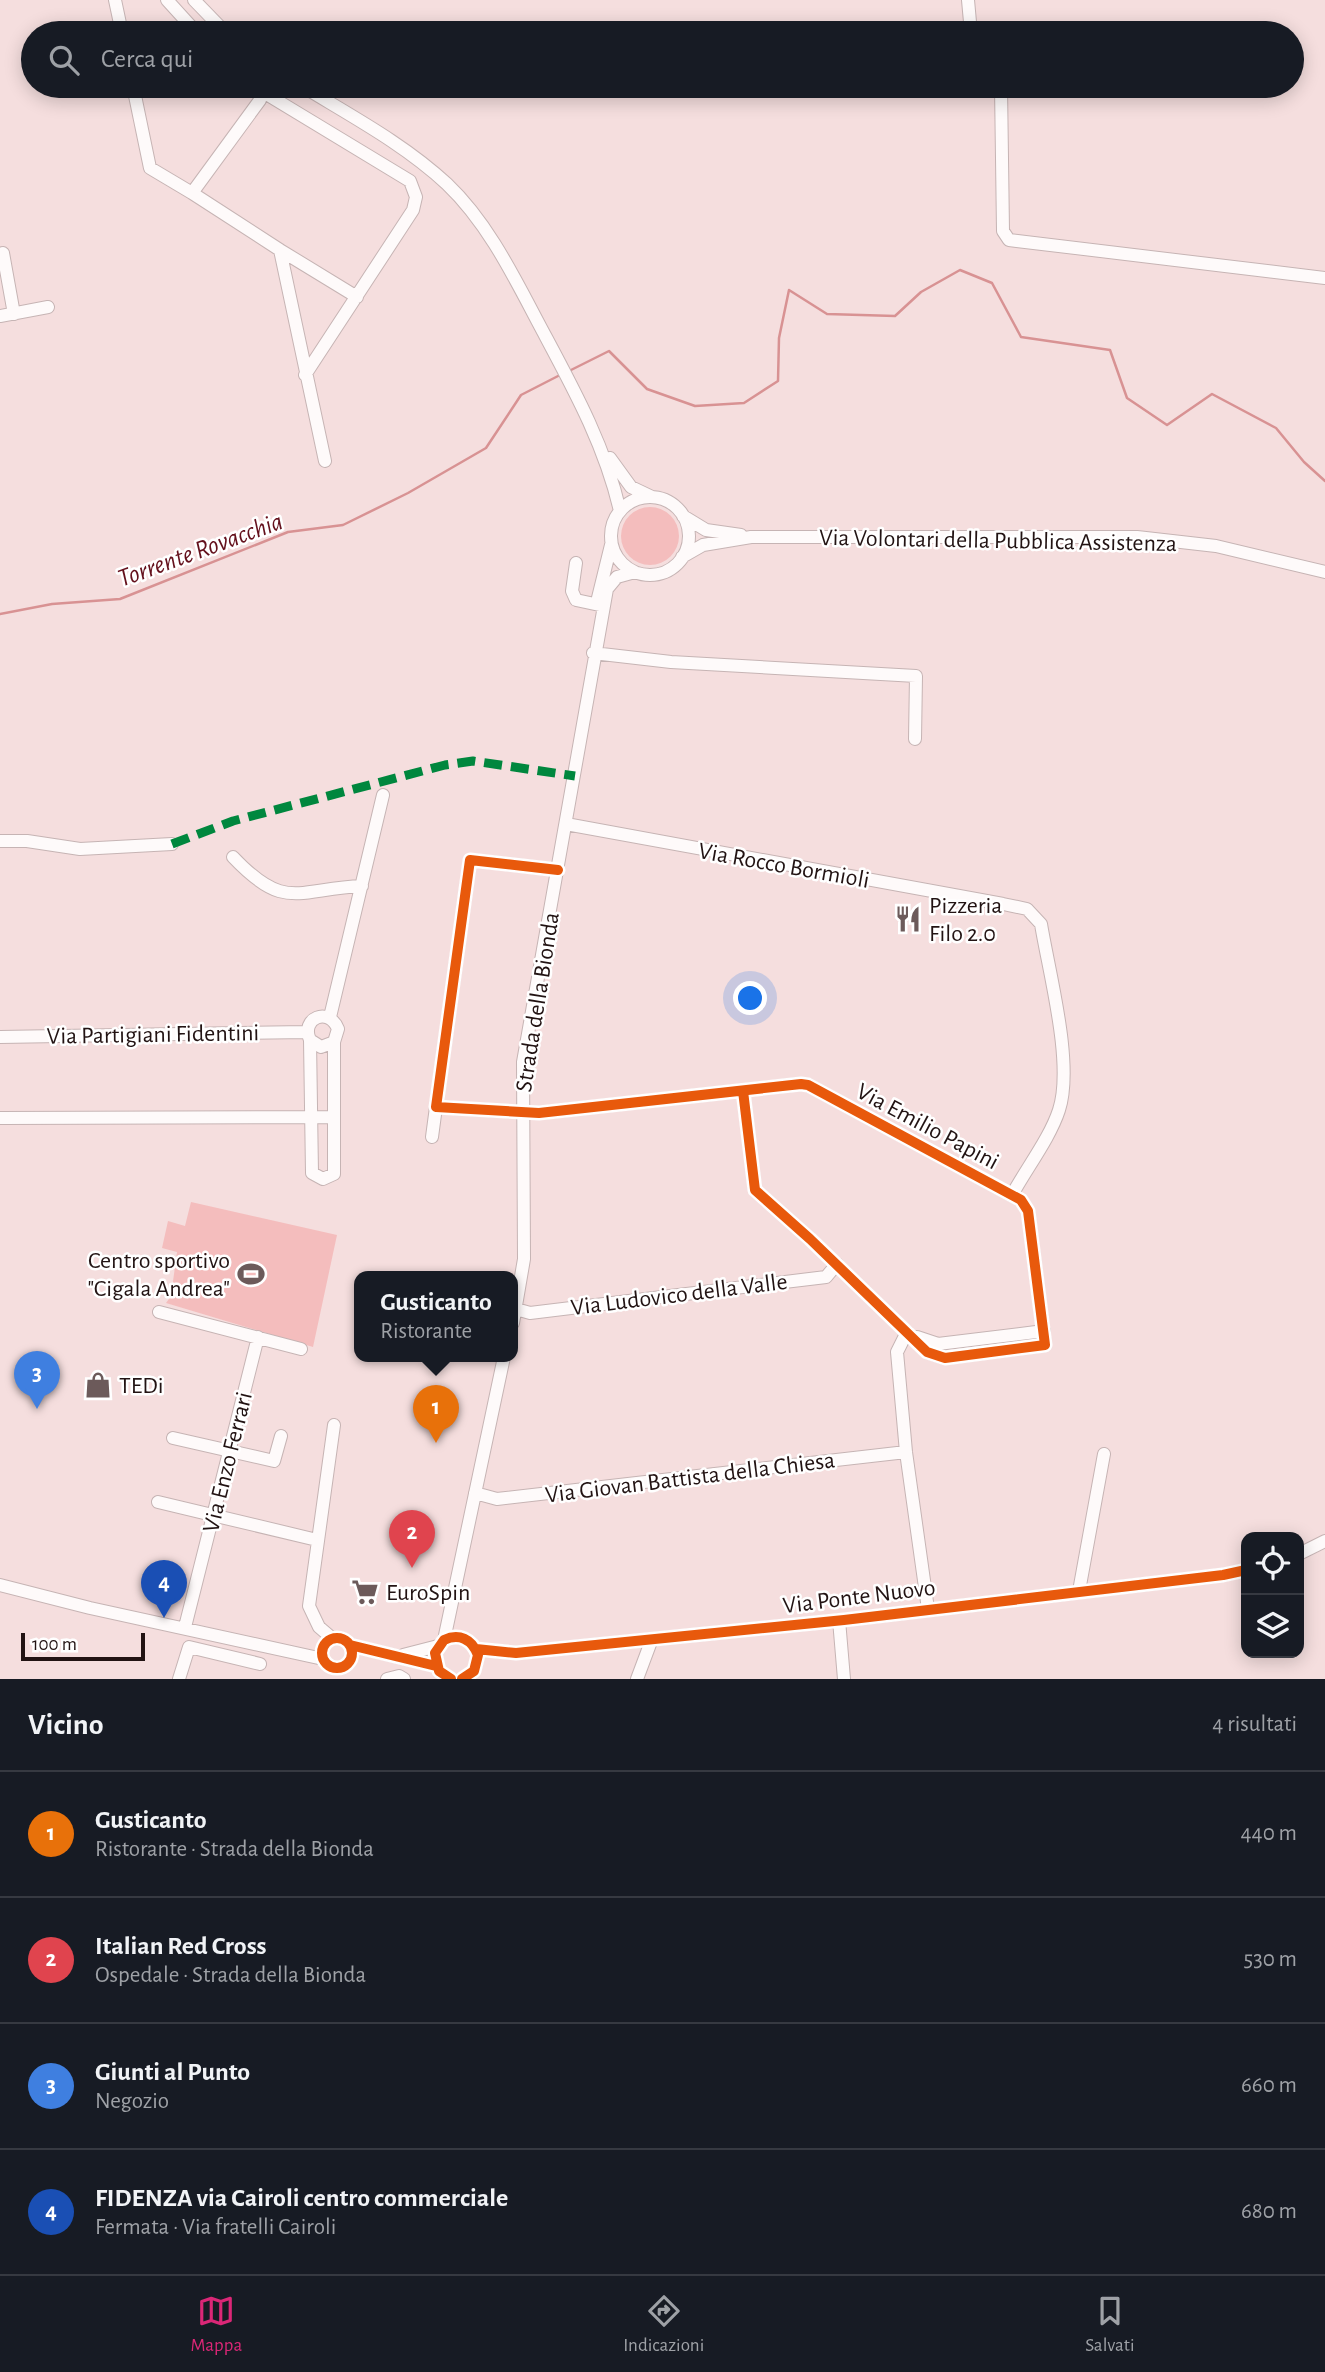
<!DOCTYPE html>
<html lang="it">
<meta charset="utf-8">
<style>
:root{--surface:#171b24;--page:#242831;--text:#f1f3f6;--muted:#9ea1a6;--line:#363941;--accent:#db2777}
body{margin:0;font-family:"Alegreya Sans",sans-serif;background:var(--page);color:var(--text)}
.controls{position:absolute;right:21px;bottom:21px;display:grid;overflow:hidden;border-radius:14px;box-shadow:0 4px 18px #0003}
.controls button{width:63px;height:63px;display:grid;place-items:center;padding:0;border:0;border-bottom:2px solid var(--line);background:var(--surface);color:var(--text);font:35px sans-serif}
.scale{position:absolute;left:21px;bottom:18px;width:124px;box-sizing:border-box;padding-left:7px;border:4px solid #221313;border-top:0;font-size:19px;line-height:24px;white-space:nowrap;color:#221313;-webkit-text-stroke:5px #fff;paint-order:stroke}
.you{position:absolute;left:751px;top:999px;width:24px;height:24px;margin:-18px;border:5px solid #fff;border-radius:50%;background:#1a73e8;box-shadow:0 0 0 10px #1a73e833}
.badge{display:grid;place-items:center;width:46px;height:46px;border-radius:50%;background:var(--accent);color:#fff;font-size:23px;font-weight:700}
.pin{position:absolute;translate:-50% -58px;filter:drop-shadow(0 2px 4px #0008)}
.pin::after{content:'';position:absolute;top:37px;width:24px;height:21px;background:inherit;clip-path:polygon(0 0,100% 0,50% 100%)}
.popup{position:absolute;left:354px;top:1271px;width:164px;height:91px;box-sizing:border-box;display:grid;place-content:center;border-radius:14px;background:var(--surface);filter:drop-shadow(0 2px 5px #0005);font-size:23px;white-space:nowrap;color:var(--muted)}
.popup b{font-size:26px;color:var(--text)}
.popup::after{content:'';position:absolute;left:50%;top:100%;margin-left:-14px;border:14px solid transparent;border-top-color:var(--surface)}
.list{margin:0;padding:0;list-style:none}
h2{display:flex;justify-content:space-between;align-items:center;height:91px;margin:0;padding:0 28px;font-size:30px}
h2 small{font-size:23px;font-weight:400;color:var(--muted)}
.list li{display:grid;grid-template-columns:46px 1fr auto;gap:21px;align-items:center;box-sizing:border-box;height:126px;padding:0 28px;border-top:2px solid var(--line)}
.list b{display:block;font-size:26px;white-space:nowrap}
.list p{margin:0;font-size:23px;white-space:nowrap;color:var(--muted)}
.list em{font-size:23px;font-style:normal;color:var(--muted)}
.icon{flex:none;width:38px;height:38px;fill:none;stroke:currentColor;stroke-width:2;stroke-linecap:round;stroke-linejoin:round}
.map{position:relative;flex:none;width:1325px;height:1679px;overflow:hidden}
.search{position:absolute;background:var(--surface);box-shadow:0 4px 18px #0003;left:21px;right:21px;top:21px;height:77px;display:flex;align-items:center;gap:18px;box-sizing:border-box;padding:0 24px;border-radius:38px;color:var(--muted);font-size:26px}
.sheet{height:595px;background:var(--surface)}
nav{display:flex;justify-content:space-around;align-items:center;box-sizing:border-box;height:98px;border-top:2px solid var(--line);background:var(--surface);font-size:19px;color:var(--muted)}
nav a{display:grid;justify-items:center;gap:4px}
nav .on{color:var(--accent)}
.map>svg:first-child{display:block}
.grass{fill:#f4bdbd}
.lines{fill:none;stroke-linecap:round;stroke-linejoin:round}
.stream{stroke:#d89293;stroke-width:2.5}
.minor-casing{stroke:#c6b4b4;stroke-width:14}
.minor{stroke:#fefafa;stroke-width:12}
.quiet{stroke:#00873e;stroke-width:9;stroke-dasharray:18 9;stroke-linecap:butt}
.cycleway-casing{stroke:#fff;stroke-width:15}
.cycleway{stroke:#e8590c;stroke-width:10}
.labels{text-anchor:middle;stroke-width:5;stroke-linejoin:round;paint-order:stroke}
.street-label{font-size:24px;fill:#221313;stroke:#fff}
.poi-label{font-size:24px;fill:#221313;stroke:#fff;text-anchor:start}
.water-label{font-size:26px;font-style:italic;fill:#64101c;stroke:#fff}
</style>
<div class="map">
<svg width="1325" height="1679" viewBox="0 0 1325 1679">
<rect width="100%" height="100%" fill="#f5dede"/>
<!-- grass -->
<path class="grass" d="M621 536a29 29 0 1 1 58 0a29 29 0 1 1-58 0Z
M191 1202 337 1235 313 1347 166 1303 171 1296 177 1252 162 1248 168 1221 185 1226Z"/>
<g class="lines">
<!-- stream -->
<path class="stream" d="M569 371 609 351 647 389 695 406 744 403 778 381 779 338 789 290 827 314 895 316 921 292 960 270 992 283 1021 337 1110 350 1127 398 1167 425 1212 394 1276 428 1304 462 1325 481
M0 614 52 604 120 599 288 532 343 525 408 493 486 448 521 395 560 375"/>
<!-- minor casing -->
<g class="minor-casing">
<path id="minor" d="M115 0 122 33
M167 0 197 33
M194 0 226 33
M968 0 971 33
M133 86 150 168 192 193
M253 86 410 181 416 197 413 210 305 375
M302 86C351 116 404 144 447 184 488 223 514 277 540 326 572 386 605 445 620 511
M1001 86 1003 231 1009 240 1325 278
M276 88 284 86
M260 100 192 193 280 250 325 461
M280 250 357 297
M0 254 3 253 14 314
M0 316 48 307
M610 458 631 487 652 497
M611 536a39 39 0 1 1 78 0a39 39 0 1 1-78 0Z
M683 516 706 530 741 535
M682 557 703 545 751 537H1137L1216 546 1325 572
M576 563 572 591 576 600 604 606
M597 602 611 545
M593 653 671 662 916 676 915 739
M566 824 1003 904 1027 909 1041 924C1049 973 1074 1064 1059 1110 1050 1138 1026 1169 1012 1195
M0 841H27L80 849 172 844
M233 857C285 912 297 889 362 886
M558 870 470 860 436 1107 539 1113 801 1084 808 1085 1021 1200 1028 1211 1045 1345 945 1358 927 1352 810 1239 755 1190 743 1091
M330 1017 383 795
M0 1037 307 1032
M310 1040 321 1047 334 1042 338 1029C329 1006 300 1018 310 1040L312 1173 323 1179 334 1174V1042
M0 1118 334 1117
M432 1137 436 1107
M516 1309 530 1313 826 1277 837 1264
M159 1312 301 1349
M513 1323 524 1259 523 1062 607 589 617 577 635 572
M907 1332 897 1352 906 1452 928 1609
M917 1337 938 1344 1044 1331
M173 1438 274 1461 281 1436
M475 1493 497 1499 906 1452
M158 1502 317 1540
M1299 1554 1325 1541
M0 1585 90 1608 323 1659
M1079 1591 1104 1454
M839 1620 844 1679
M185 1627 258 1337
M322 1653a15 15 0 1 1 30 0a15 15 0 1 1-30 0Z
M333 1639 319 1627 309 1606 334 1425
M444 1640 504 1357
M350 1645 436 1666
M476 1649 516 1653 844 1620 1223 1575 1246 1570
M403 1655 438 1646
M179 1679 189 1647 260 1664
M387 1679 399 1676 404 1679
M451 1679 439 1671 435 1653 444 1640C459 1633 472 1639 478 1655L474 1671 462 1679
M637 1679 652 1639"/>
</g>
<!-- minor -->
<use href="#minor" class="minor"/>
<!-- quiet -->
<path class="quiet" d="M172 844 233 821 445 765 473 761 575 776"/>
<!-- cycleway casing -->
<g class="cycleway-casing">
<path id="cycleway" d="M558 870 470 860 436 1107 539 1113 801 1084 808 1085 1021 1200 1028 1211 1045 1345 945 1358 927 1352 810 1239 755 1190 743 1091
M322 1653a15 15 0 1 1 30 0a15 15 0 1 1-30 0Z
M350 1645 436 1666
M476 1649 516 1653 844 1620 1223 1575 1246 1570
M451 1679 439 1671 435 1653 444 1640C459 1633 472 1639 478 1655L474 1671 462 1679"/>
</g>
<!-- cycleway -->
<use href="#cycleway" class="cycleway"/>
</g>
<!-- icons -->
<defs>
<g id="restaurant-bare" transform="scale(2.1)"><path d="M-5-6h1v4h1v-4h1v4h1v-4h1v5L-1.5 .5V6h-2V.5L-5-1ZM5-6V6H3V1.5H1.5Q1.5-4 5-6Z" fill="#6c5a5a" stroke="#fff" stroke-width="2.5" paint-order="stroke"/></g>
<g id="stadium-bare" transform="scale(2.1)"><path d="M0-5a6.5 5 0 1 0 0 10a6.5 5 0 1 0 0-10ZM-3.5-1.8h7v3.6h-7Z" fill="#6c5a5a" stroke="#fff" stroke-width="2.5" paint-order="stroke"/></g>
<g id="shop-bare" transform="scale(2.1)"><path d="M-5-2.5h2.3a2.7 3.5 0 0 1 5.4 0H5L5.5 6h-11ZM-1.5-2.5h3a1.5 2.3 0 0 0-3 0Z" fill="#6c5a5a" stroke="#fff" stroke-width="2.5" paint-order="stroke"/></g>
<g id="supermarket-bare" transform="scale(2.1)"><path d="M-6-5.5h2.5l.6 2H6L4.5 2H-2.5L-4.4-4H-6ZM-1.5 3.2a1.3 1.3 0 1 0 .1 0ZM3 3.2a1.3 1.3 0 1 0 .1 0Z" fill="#6c5a5a" stroke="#fff" stroke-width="2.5" paint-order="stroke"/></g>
</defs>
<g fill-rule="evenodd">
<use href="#restaurant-bare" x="908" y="919"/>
<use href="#stadium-bare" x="251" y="1274"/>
<use href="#shop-bare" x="98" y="1385"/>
<use href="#supermarket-bare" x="365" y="1592"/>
</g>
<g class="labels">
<!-- street labels -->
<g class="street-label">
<text transform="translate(998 540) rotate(1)" y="8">Via Volontari della Pubblica Assistenza</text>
<text transform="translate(784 865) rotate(10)" y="8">Via Rocco Bormioli</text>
<text transform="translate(537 1002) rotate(-81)" y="8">Strada della Bionda</text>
<text transform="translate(153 1034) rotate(-1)" y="8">Via Partigiani Fidentini</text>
<text transform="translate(928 1126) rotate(28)" y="8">Via Emilio Papini</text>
<text transform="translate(679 1294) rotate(-7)" y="8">Via Ludovico della Valle</text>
<text transform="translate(227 1462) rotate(-76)" y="8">Via Enzo Ferrari</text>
<text transform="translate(690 1477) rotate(-7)" y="8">Via Giovan Battista della Chiesa</text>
<text transform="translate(859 1596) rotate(-7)" y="8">Via Ponte Nuovo</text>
</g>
<!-- poi labels -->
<g class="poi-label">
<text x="929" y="913">Pizzeria<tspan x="929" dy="28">Filo 2.0</tspan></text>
<text x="230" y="1268" text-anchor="end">Centro sportivo<tspan x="230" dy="28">"Cigala Andrea"</tspan></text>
<text x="119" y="1393">TEDi</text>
<text x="386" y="1600">EuroSpin</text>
</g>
<!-- water labels -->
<g class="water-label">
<text transform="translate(200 549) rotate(-20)" y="9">Torrente Rovacchia</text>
</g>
</g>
</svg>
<div class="controls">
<button><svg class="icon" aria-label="locate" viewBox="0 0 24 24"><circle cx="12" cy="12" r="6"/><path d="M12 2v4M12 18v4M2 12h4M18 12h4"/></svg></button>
<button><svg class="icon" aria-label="layers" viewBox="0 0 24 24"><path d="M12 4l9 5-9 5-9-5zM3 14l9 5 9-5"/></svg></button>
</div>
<div class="scale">100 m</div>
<div class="you"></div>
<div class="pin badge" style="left:436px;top:1443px;background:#e8710a">1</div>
<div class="popup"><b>Gusticanto</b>Ristorante</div>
<div class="pin badge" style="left:412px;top:1568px;background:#e0444e">2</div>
<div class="pin badge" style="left:37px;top:1409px;background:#3f7fe0">3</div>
<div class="pin badge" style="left:164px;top:1618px;background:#1a4fb4">4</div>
<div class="search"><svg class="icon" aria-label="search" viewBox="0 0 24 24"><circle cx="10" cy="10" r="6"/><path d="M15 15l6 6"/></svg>Cerca qui</div>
</div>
<section class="sheet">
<h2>Vicino<small>4 risultati</small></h2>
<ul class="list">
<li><span class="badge" style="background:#e8710a">1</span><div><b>Gusticanto</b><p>Ristorante · Strada della Bionda</p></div><em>440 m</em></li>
<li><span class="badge" style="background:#e0444e">2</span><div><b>Italian Red Cross</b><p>Ospedale · Strada della Bionda</p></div><em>530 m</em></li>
<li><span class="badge" style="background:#3f7fe0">3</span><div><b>Giunti al Punto</b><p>Negozio</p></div><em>660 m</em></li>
<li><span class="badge" style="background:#1a4fb4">4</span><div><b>FIDENZA via Cairoli centro commerciale</b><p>Fermata · Via fratelli Cairoli</p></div><em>680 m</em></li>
</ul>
</section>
<nav>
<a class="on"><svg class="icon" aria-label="map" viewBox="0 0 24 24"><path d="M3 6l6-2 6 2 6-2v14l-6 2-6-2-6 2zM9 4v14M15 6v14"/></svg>Mappa</a>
<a><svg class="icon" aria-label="directions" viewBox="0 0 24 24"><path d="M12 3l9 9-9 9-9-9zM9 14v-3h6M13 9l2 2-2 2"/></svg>Indicazioni</a>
<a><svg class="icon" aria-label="saved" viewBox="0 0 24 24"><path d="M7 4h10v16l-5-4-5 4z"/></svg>Salvati</a>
</nav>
